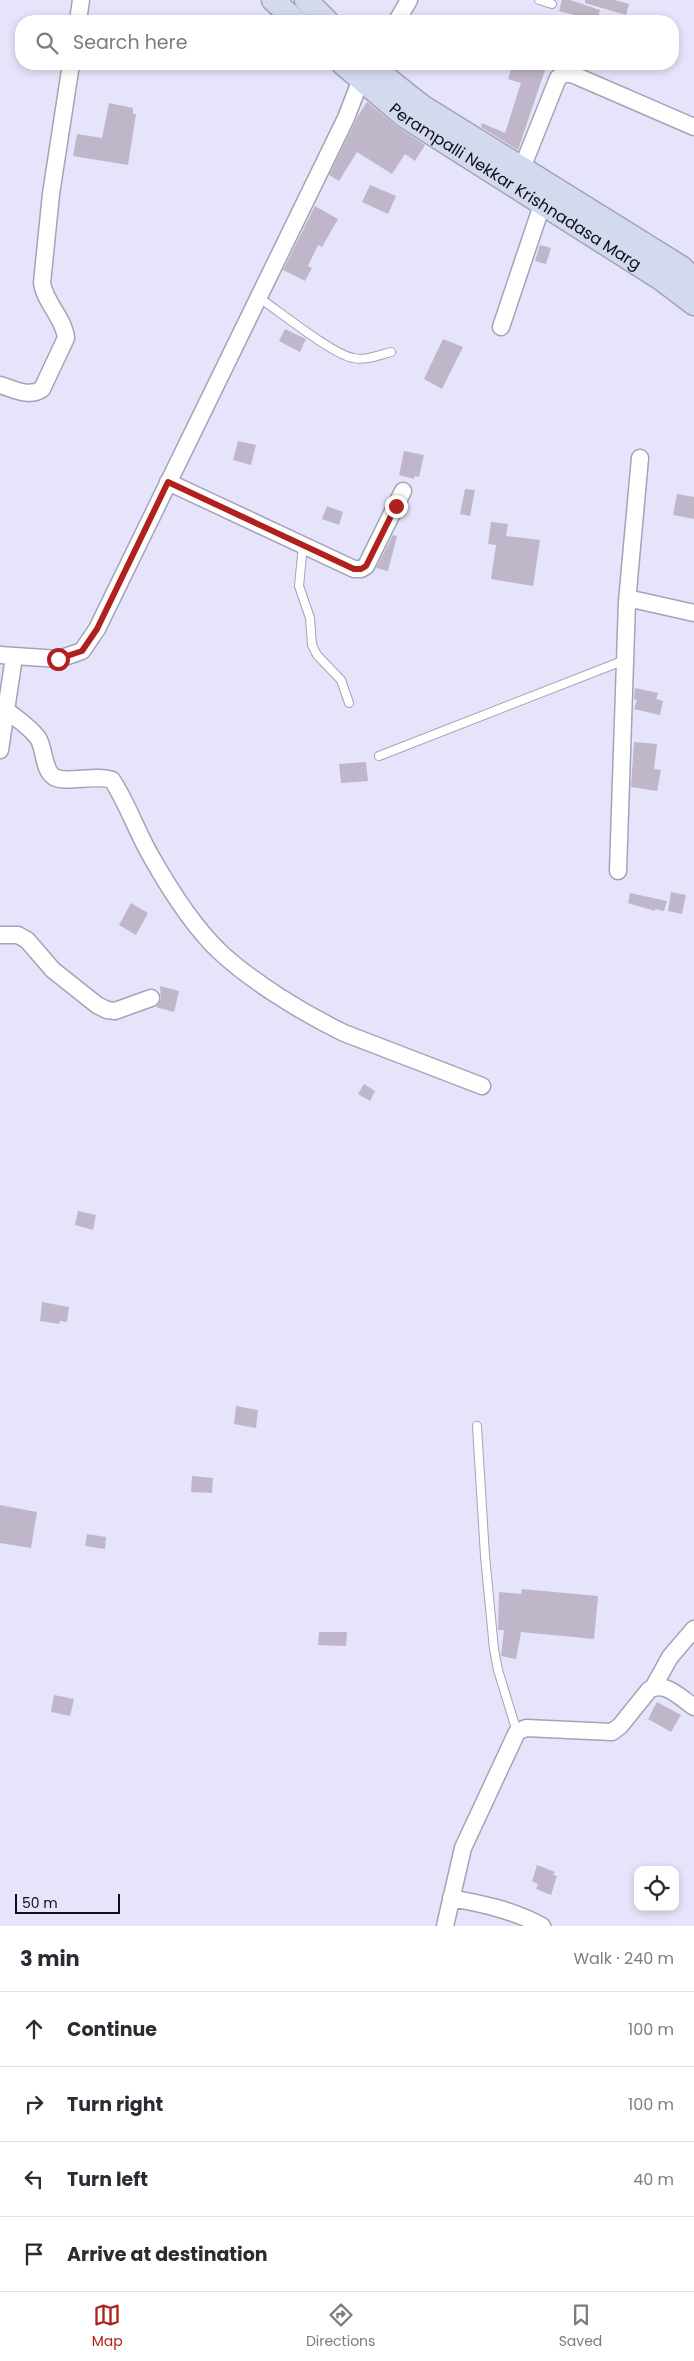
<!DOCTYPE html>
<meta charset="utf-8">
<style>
:root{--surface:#fff;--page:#f7f7f7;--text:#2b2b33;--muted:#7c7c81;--line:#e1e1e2;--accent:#b0201d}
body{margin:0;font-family:Poppins,sans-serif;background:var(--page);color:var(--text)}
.controls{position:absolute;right:15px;bottom:15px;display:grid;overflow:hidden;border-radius:10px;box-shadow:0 2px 8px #0003}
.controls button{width:45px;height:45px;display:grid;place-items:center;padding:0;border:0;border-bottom:1px solid var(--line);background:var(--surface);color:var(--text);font:25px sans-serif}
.scale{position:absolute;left:15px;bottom:12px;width:105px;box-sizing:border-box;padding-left:5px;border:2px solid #0f0f16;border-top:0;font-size:14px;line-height:18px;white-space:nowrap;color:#0f0f16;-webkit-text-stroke:4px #e5e4fa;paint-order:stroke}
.stop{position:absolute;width:15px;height:15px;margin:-11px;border:4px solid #b0201d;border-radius:50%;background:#fff}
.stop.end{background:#b0201d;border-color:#fff;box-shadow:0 1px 5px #0008}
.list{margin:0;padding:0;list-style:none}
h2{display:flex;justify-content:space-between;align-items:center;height:65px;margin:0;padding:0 20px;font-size:21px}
h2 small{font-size:16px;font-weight:400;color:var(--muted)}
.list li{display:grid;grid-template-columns:32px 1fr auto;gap:15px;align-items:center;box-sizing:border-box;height:75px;padding:0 20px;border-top:1px solid var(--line)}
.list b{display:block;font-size:19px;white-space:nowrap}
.list em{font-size:16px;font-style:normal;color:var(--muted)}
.icon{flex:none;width:28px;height:28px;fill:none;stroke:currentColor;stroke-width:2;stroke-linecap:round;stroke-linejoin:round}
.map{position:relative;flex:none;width:694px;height:1926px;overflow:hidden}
.search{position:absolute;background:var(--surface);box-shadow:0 2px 8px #0003;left:15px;right:15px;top:15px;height:55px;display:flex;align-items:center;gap:12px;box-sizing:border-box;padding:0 18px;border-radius:20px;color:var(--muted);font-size:19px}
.sheet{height:365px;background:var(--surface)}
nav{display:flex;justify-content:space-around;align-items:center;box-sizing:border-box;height:70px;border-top:1px solid var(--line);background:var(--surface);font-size:14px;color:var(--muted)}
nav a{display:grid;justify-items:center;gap:2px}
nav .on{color:var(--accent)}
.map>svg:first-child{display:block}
.building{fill:#bfb6c9}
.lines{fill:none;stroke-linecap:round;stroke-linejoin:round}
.service-casing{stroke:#a4a3b7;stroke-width:10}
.minor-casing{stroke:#a4a3b7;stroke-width:19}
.secondary-casing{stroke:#a4a3b7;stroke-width:25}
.service{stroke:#fff;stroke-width:8}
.minor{stroke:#fff;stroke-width:16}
.secondary{stroke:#d3daee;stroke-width:22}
.route{stroke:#b0201d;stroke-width:6}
.labels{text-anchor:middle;stroke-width:4;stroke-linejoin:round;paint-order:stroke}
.street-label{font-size:16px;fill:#0f0f16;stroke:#e5e4fa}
</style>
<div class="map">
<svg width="694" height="1926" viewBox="0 0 694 1926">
<rect width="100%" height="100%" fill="#e5e4fa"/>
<!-- building -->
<path class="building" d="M562 0H570L600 10 597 21 559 11Z
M585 0H615L629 4 626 15 585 3Z
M513 64H547L518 150 481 127 482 123 505 133 521 83 508 79Z
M367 102 396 126 425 145 415 161 405 154 392 174 357 152 339 181 329 175 358 116Z
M109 103 133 108V114H136L128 165 73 156 77 134 102 138Z
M370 185 396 196 388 214 362 202Z
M315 206 338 219 322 247 318 245 308 266 312 268 305 281 283 270Z
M540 245 551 248 546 264 535 261Z
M285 329 306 339 300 352 279 341Z
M443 339 463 347 442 389 424 379Z
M238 441 256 445 251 465 233 460Z
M404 451 424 455 419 477 415 476 414 479 399 475Z
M465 489 475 490 470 516 460 514Z
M677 494 694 497V519L673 515Z
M327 506 343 512 339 525 322 519Z
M491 522 508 524 506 536 540 540 533 586 491 579 496 545 488 544Z
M393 535 397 536 388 571 376 568Z
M635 688 658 693 656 699 663 701 660 715 634 709 637 700 634 699Z
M634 742 657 744 654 769 661 770 657 791 631 787Z
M366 762 368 781 341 783 339 764Z
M671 892 686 895 682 914 668 911Z
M630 893 667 901 664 911 655 909V911L628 903Z
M131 903 148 913 136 935 119 925Z
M160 986 179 991 174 1012 156 1007 161 1000Z
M364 1084 375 1091 370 1101 358 1094Z
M78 1211 96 1215 93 1230 75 1225Z
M42 1302 69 1307 67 1322 60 1321 59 1324 40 1321Z
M236 1406 258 1410 256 1428 234 1424Z
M192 1476 213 1478 212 1493 191 1492Z
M0 1505 37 1512 31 1548 0 1543Z
M87 1534 106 1537 105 1549 85 1546Z
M522 1589 598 1596 594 1639 521 1632 516 1659 501 1656 504 1630H498L499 1592 521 1594Z
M319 1632H347L346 1646 318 1645Z
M54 1695 74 1699 70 1716 51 1712Z
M657 1702 681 1715 671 1732 648 1719Z
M537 1865 555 1872 553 1875 557 1876 551 1895 536 1889 538 1884 532 1881Z"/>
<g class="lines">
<!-- service casing -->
<g class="service-casing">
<path id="service" d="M539 0 552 4
M258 297C279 311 332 354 353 358 366 361 379 355 391 352
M303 545 299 586 310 618 312 645 317 655 341 680 349 703
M379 756 625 660
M477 1426 485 1556 494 1649 498 1670 517 1732"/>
</g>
<!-- minor casing -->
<g class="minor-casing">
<path id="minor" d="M78 21 81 0
M397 21 409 0
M522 168 558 78 565 73 574 75 694 127
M501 327 543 202
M0 385C14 389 29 398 42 389L66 338C64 318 45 303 42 283L51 194 71 64
M168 482 354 569H361L366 566 403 491
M627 602 640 458
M0 655 59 659 82 651 97 629 346 118 361 79 367 72
M6 710C16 718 30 727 38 738 45 749 43 770 54 777 66 784 96 774 112 780 128 804 137 833 152 858 169 888 194 927 219 951 252 982 303 1013 344 1033L482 1086
M0 750 14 657
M618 871 627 602 636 600 694 613
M0 935H18L27 940 53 970 97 1005 107 1010 115 1011 151 998
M654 1686 670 1657 694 1629
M451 1898C483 1904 513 1910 542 1926
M445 1926 463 1848 517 1732 526 1728 612 1732 620 1726 649 1690C664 1680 681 1698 694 1707"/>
</g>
<!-- secondary casing -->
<g class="secondary-casing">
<g id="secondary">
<path d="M273 0 296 21"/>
<path d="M306 0 327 21"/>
<path id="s1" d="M343 64 404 116 661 279 694 304"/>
<path d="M369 64 422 106 681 267 694 280"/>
</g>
</g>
<!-- service -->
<use href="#service" class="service"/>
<!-- minor -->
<use href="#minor" class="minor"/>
<!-- secondary -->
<use href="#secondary" class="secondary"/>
</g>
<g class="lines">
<!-- route -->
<path class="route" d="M58 659 82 651 97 629 168 482 354 569H361L366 566 396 506"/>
</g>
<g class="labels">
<!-- street labels -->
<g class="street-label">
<text dy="6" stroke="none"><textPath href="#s1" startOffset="212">Perampalli Nekkar Krishnadasa Marg</textPath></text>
</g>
</g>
</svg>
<div class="controls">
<button><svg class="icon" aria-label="locate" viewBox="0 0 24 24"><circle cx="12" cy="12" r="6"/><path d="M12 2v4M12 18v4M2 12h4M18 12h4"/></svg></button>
</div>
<div class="scale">50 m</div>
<div class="stop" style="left:58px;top:659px"></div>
<div class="stop end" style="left:396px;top:506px"></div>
<div class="search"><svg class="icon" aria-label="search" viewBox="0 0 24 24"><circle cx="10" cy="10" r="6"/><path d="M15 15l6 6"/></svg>Search here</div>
</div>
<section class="sheet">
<h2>3 min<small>Walk · 240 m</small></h2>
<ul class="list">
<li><svg class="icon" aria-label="ahead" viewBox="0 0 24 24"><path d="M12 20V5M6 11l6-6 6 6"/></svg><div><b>Continue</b></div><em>100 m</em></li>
<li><svg class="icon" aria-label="right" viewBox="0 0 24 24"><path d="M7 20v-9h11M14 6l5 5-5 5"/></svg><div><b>Turn right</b></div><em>100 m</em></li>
<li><svg class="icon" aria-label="left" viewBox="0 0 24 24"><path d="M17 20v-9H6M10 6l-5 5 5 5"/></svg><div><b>Turn left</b></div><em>40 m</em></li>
<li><svg class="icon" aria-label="arrive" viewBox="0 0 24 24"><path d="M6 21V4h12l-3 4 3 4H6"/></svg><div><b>Arrive at destination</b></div></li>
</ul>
</section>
<nav>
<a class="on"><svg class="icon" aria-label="map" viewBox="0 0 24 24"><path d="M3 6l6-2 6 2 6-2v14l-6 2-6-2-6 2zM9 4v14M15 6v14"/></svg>Map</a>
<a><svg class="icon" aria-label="directions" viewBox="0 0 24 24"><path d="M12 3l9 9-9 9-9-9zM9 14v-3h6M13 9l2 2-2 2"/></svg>Directions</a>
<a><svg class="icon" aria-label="saved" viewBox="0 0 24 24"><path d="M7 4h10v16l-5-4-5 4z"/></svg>Saved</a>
</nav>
